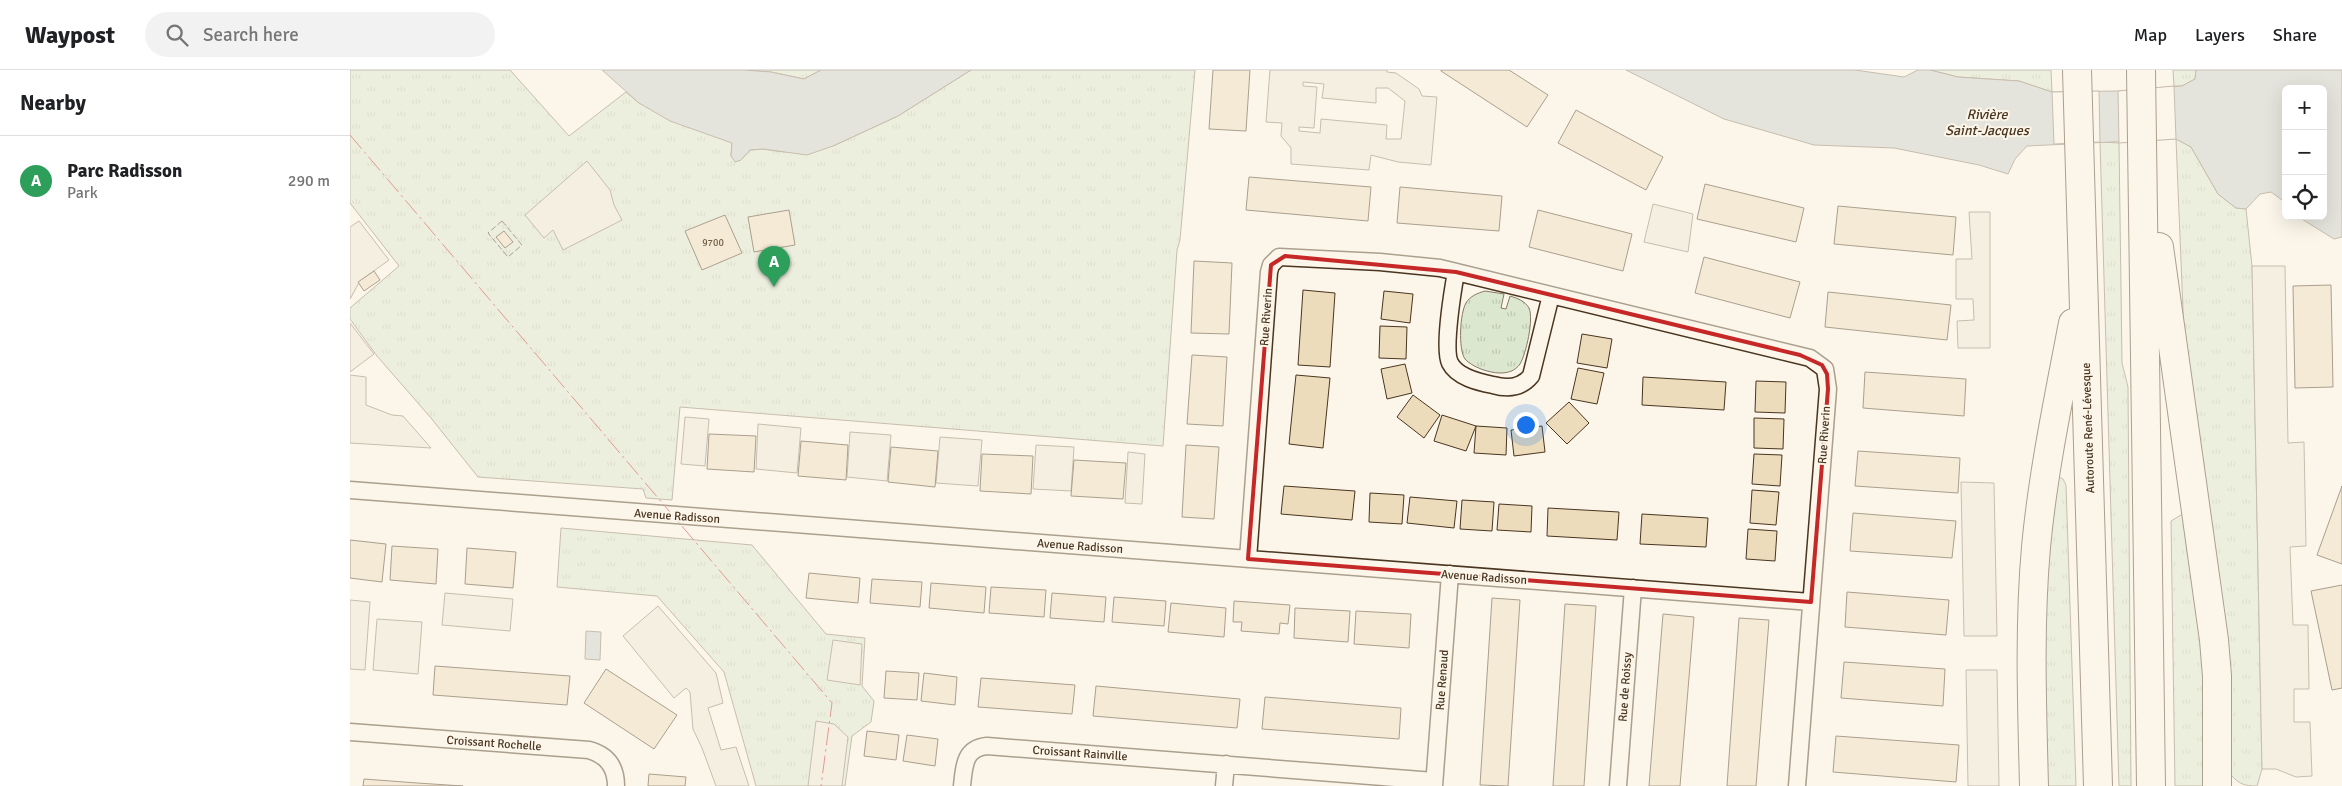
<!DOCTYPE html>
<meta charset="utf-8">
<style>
:root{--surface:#fff;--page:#f2f2f2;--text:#202124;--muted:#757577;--line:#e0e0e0;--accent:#111827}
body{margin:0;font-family:Signika,sans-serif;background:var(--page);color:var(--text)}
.controls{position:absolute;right:15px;top:15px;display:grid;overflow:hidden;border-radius:8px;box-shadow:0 5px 20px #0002}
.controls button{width:45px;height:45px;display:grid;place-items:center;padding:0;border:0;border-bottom:1px solid var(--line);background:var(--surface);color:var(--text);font:25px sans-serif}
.you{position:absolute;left:1175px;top:354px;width:18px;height:18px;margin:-12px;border:4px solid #fff;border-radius:50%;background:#1a73e8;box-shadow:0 0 0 8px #1a73e833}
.badge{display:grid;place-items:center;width:32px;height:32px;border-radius:50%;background:var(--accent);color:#fff;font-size:16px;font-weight:700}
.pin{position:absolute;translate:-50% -41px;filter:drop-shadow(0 1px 2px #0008)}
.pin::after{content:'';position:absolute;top:26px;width:18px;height:15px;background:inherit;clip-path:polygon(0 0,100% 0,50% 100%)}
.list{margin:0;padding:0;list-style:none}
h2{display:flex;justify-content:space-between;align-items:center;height:65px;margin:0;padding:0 20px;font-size:21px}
h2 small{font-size:16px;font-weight:400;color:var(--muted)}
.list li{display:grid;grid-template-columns:32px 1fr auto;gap:15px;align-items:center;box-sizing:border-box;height:90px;padding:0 20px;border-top:1px solid var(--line)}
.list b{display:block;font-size:19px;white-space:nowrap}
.list p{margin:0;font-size:16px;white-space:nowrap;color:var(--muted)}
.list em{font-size:16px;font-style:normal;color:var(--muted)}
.icon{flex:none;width:28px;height:28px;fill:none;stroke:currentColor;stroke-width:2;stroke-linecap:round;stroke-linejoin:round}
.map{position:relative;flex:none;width:1992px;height:716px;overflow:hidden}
header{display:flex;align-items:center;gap:30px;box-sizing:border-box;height:70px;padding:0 25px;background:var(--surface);border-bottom:1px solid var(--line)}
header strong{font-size:24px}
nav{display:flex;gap:28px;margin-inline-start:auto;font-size:18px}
.search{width:350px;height:45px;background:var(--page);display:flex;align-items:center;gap:12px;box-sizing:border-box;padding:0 18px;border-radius:28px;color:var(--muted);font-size:19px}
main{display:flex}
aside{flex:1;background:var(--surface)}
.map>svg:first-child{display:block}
.grass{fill:url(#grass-tufts);stroke:#887966}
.parking{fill:#ede7d9;stroke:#887966;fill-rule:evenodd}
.water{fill:#c9cecd;stroke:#887966}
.pier{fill:#fbf6e9;stroke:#887966}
.building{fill:#ecdcbc;stroke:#4a3520}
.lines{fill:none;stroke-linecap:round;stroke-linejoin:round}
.minor-casing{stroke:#4a3520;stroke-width:19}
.motorway-casing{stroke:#4a3520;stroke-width:30}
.minor{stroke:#fbf6e9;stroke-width:16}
.motorway{stroke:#fbf6e9;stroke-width:28}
.fence{stroke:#4a3520;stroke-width:1;stroke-dasharray:6 2.5;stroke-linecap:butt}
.power{stroke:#c62828;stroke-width:1;stroke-dasharray:18 4 2.5 4;stroke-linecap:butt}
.marked{fill:none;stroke:#c62828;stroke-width:4;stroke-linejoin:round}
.labels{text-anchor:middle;stroke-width:4;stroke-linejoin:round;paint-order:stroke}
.number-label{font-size:10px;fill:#725f47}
.street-label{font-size:12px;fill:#4a3520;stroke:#fbf6e9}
.water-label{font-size:14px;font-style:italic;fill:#4a3520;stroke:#fbf6e9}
</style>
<header>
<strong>Waypost</strong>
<div class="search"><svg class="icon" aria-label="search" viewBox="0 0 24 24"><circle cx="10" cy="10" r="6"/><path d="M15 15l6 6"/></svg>Search here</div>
<nav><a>Map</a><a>Layers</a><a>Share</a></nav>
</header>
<main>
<aside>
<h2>Nearby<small></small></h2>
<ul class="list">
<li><span class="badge" style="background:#2e9e5b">A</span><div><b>Parc Radisson</b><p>Park</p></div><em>290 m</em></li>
</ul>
</aside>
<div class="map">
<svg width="1992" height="716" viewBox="0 0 1992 716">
<defs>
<pattern id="grass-tufts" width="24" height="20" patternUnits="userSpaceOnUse" patternTransform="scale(1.25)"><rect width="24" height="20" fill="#dce7d0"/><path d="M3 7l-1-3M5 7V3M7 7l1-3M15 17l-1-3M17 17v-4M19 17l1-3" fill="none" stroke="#bec7b2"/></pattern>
</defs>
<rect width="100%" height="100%" fill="#fbf6e9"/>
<!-- grass -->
<path class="grass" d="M0 0H160L219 66 276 22 289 33 382 73 381 86 391 90 400 80 413 79 434 82 483 76 548 46 621 0H845L830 170 827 180 813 376 330 337 322 430 296 428 293 419 128 407 81 348 27 286 0 249V238L49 196 0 133Z
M394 0H471L454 9 421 2Z
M1580 0H1701L1702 22 1669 11 1608 7Z
M1823 0H1846L1845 9 1832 16H1824Z
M1826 69 1841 77 1868 124 1886 138 1896 139 1902 196 1912 699 1907 716C1894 716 1889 714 1880 704L1834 264Z
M1750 72 1769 73 1772 293 1778 317 1781 716H1769Z
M1135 221 1154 224 1151 238 1156 239 1160 226C1167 228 1175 231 1179 238 1184 249 1176 284 1170 294 1165 301 1158 303 1150 303 1139 303 1122 297 1115 289 1108 279 1110 243 1116 233 1120 226 1128 223 1135 221Z
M1707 406 1713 409 1716 415 1726 716H1694L1691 537Z
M1831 445 1836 447 1853 562 1856 716H1825L1821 451Z
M211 458 402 475 476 564 515 568 512 616 524 631 521 652 502 666 495 716H406L374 602 307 526 207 517Z"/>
<!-- parking -->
<path class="parking" d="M920 0H1037V2L1046 3 1069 19 1072 26 1087 27 1081 95 1048 92 1021 85 1019 100 941 94V78L931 66 932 53 916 52ZM953 12 974 14 972 28 1026 33V18H1038L1055 31 1051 69H1036L1037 55 971 49 970 63 949 61V57L964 58 967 17 953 16Z
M237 91 260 120 264 135 272 150 213 180 203 160 194 168 175 145Z
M1303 134 1343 144 1338 182 1294 172Z
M1619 142H1640V278H1608L1607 251 1624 250 1623 229H1606V189H1622Z
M9 151 39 190 10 211 0 229V157Z
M1902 196H1935L1938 373 1954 372 1956 476 1940 477 1943 555H1958L1959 619H1944V652H1960L1962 706 1946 707 1926 699H1912Z
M0 253 24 284 0 302Z
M0 305 16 307V335L42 345 53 346 81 378 0 373Z
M335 347 359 349 355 396 331 394Z
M408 354 451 358 447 403 406 399Z
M500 362 541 365 537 411 497 407Z
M590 367 632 370 628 416 586 413Z
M686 375 724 377 721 421 683 419Z
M778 382 795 384 792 434 775 433Z
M1611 412 1644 413 1647 566H1614Z
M95 523 163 529 160 561 92 555Z
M0 530 20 532 15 600 0 599Z
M308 536 366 603 373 633 358 638 371 680 386 677 399 716H366L352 678 343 659 340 622 336 618 324 628 273 566Z
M27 549 72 552 68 604 23 600Z
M483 570 512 574 510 615 477 610Z
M1616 600H1647L1649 716H1618Z
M466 651 484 654 498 667 492 716H458Z"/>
<!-- water -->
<path class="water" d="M252 0H394L421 2 454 9 471 0H621L548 46 483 76 457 85 413 79 400 80 391 90 385 92 381 86 382 73 320 51 289 33Z
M1276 0H1505L1554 7 1568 0H1580L1608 7 1669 11 1702 22 1768 21 1832 16 1845 9 1846 0H1992V167L1984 169 1947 146H1973V19H1936V139L1935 132 1921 122 1910 124 1896 139 1886 138 1868 124 1841 77 1826 69 1677 76 1665 89 1658 104 1629 95 1544 78 1464 75 1374 49Z
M236 561 251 562 250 590 235 589Z"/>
<!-- pier -->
<path class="pier" d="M1824 16 1826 69 1769 73 1768 21Z
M1749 21 1750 72 1704 74 1702 22Z"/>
<!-- building -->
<path class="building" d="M863 0H900L896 61 859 59Z
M1091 0H1159L1198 25 1177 57 1091 1Z
M1226 40 1313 87 1296 120 1208 73Z
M899 107 1021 117 1018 151 896 140Z
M1355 114 1454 138 1446 172 1347 149Z
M1050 117 1152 126 1149 161 1047 153Z
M1488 136 1606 147 1603 185 1484 174Z
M439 140 445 175 404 182 398 147Z
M1188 140 1282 164 1273 201 1179 177Z
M375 145 392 183 352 200 335 161Z
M154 161 163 172 155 178 146 167Z
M1354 187 1450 212 1440 248 1345 223Z
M844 191 882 193 879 264 841 263Z
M24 201 30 210 14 221 8 212Z
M1981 215 1983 317 1945 318 1943 216Z
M953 220 985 223 980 297 948 295Z
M1034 221 1063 224 1060 253 1031 249Z
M1478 222 1601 235 1597 270 1475 257Z
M1030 256 1057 257 1056 289 1029 288Z
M1232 264 1262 269 1257 298 1227 293Z
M842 285 877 287 873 356 837 354Z
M1055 294 1062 323 1037 329 1031 299Z
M1228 298 1254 303 1247 334 1221 329Z
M1515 302 1616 309 1614 346 1513 338Z
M946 305 980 308 973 378 939 374Z
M1293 307 1376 312 1374 340 1292 335Z
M1406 311 1436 312 1435 343 1405 342Z
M1063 325 1090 345 1074 368 1047 347Z
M1219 332 1239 353 1217 374 1196 353Z
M1092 345 1126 356 1116 381 1084 371Z
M1404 348 1434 349 1433 379 1404 378Z
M1126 356 1157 358 1156 385 1124 383Z
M1192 356 1195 382 1164 386 1161 360Z
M359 364 406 366 404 402 357 399Z
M451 371 498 375 496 410 448 406Z
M836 375 869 377 864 449 832 447Z
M541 377 588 381 585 417 538 412Z
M1508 381 1610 388 1608 423 1505 416Z
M632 384 683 386 681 424 630 421Z
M1404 384 1432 385 1430 416 1402 414Z
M724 390 776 393 773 429 721 426Z
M934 416 1005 421 1002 450 931 444Z
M1992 416V494L1967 485Z
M1402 420 1429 422 1426 455 1400 453Z
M1020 423 1054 425 1052 454 1019 452Z
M1060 427 1107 431 1104 458 1057 453Z
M1112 430 1144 432 1142 461 1110 459Z
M1149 434 1182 436 1181 462 1147 460Z
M1198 438 1269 442 1267 470 1197 466Z
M1503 443 1606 451 1602 488 1500 481Z
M1292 444 1358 448 1356 477 1290 474Z
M1398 459 1427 461 1425 491 1396 489Z
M0 470 36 474 32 512 0 508Z
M42 476 88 479 86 514 40 510Z
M117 478 166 482 163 518 115 514Z
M459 503 510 508 508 533 456 528Z
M522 509 572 512 570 537 520 533Z
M581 513 636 517 634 543 579 538Z
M1992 515V618L1982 620 1961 521Z
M641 517 696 520 694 547 639 543Z
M1497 522 1599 530 1596 565 1495 557Z
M702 523 756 527 754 552 700 548Z
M764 527 816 531 814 556 762 552Z
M1142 528 1170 530 1158 716 1130 715Z
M884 531 940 535 938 554 930 553 929 564 891 561 892 552H883Z
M821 533 876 538 874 567 818 562Z
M1215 534 1246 536 1234 716H1203Z
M945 538 1000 541 998 572 944 568Z
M1006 541 1061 544 1059 578 1004 574Z
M1313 544 1344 547 1330 716H1299Z
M1389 548 1419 550 1406 716H1377Z
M1494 592 1595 599 1593 636 1491 628Z
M85 596 220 606 217 635 83 625Z
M256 599 327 645 304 679 234 633Z
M536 601 569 603 567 630 534 628Z
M574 603 607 607 605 635 571 631Z
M631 608 725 615 722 644 628 637Z
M746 616 890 629 887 658 743 646Z
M915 627 1051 638 1049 669 912 659Z
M517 661 549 665 546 690 514 686Z
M557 665 588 669 585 696 553 691Z
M1486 666 1609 675 1606 712 1483 702Z
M299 704 336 707 335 716H298Z
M14 709 67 713 113 716H13Z"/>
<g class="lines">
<!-- minor casing -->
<g class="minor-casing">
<path id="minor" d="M1106 202C1103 219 1093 279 1100 293 1107 307 1128 312 1143 315 1157 319 1171 318 1181 306L1201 225
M0 420 1461 532
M898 489 919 202 921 195 929 187 1030 192 1090 198 1460 288 1475 299 1478 319 1447 716
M0 662 239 680C257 685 266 697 266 716
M612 716C614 697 614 678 637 676L1084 711
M874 716 876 694
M1084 716 1100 504
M1268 716 1283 518"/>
</g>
<!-- motorway casing -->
<g class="motorway-casing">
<path id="motorway" d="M1727 0 1748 716
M1791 0 1801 716
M1809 177 1864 570 1867 606V716
M1684 716C1682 637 1679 556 1686 477 1693 402 1709 327 1723 253"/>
</g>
<!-- minor -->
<use href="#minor" class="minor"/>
<!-- motorway -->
<use href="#motorway" class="motorway"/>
<!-- fence -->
<path class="fence" d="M152 151 172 175 158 187 138 163Z"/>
<!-- power -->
<path class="power" d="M0 65 482 633 471 716"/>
</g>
<!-- marked area -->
<path d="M0 0H1992V716H0ZM935 186 1106 202 1450 285 1472 295 1477 304 1478 319 1461 532 898 489 921 195Z" fill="#fbf6e9" fill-opacity=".55" fill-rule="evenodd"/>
<path class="marked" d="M935 186 1106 202 1450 285 1472 295 1477 304 1478 319 1461 532 898 489 921 195Z"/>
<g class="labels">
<!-- number labels -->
<g class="number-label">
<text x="363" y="176">9700</text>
</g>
<!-- street labels -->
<g class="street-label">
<text transform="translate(916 247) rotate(-86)" y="4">Rue Riverin</text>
<text transform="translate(1738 358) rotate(-92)" y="4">Autoroute René-Lévesque</text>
<text transform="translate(1474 365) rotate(-86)" y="4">Rue Riverin</text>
<text transform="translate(327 446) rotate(4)" y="4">Avenue Radisson</text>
<text transform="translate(730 476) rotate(4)" y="4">Avenue Radisson</text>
<text transform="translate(1134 507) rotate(4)" y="4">Avenue Radisson</text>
<text transform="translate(1092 610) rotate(-86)" y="4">Rue Renaud</text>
<text transform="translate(1275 617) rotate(-86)" y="4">Rue de Roissy</text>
<text transform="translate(144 673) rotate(4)" y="4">Croissant Rochelle</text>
<text transform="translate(730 683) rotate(4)" y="4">Croissant Rainville</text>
</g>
<!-- water labels -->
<g class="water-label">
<text x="1637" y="49">Rivière<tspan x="1637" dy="16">Saint-Jacques</tspan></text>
</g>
</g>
</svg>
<div class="controls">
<button>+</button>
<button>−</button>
<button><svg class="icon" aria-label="locate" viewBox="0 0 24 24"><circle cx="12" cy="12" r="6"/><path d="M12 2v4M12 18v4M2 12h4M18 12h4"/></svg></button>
</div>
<div class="you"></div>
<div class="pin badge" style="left:424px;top:217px;background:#2e9e5b">A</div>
</div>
</main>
